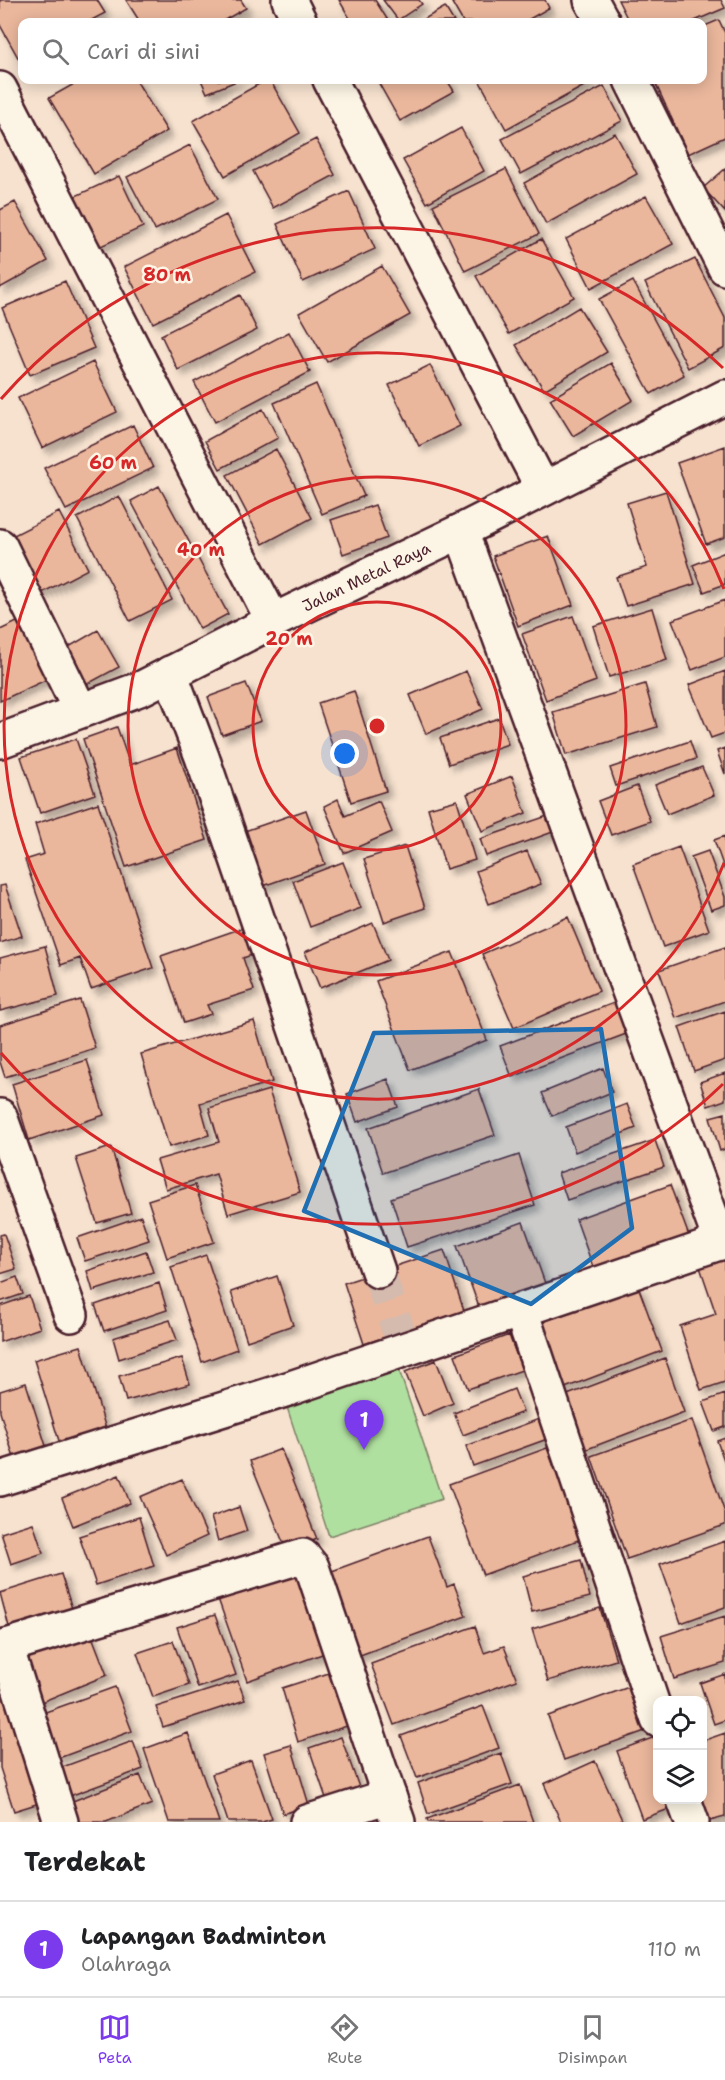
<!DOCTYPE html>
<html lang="id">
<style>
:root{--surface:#fff;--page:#f6f6f6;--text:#202124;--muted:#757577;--line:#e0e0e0;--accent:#7c3aed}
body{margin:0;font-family:"Shantell Sans",sans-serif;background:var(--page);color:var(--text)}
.controls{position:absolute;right:18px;bottom:18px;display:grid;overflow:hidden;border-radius:12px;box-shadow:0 3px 15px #0003}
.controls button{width:54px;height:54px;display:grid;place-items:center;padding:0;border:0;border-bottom:2px solid var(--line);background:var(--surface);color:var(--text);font:30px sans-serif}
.you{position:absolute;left:345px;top:754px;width:21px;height:21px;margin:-15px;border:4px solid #fff;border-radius:50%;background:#1a73e8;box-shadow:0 0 0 9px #1a73e833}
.badge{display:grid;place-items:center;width:39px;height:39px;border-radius:50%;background:var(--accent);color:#fff;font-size:20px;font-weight:700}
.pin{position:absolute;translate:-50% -50px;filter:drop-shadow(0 2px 3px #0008)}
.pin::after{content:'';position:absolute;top:32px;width:21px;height:18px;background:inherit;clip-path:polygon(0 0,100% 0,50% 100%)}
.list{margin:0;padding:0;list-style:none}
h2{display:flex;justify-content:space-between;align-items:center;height:78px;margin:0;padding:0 24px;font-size:26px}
h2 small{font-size:20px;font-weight:400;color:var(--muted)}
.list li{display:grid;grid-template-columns:39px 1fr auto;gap:18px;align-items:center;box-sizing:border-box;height:96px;padding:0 24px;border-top:2px solid var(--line)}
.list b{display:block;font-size:22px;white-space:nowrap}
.list p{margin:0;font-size:20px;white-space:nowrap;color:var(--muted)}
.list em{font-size:20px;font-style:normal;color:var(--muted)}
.icon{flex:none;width:33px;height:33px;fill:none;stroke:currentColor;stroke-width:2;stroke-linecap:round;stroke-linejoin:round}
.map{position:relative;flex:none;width:725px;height:1822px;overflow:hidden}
.search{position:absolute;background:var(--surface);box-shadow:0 3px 15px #0003;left:18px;right:18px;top:18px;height:66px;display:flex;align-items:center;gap:15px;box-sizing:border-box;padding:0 21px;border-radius:12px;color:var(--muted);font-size:22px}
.sheet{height:174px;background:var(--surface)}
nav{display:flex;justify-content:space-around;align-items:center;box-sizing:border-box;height:84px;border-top:2px solid var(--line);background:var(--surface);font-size:16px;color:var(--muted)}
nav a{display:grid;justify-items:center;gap:3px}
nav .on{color:var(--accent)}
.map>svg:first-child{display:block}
.green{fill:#b0e0a0;stroke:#7d8066;stroke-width:1.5}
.building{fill:#eab79c;stroke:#4a1f2b;stroke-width:1.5;filter:url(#shadow)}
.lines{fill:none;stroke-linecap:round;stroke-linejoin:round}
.minor-tunnel{stroke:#d4bbae;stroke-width:33;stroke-dasharray:33 16;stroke-linecap:butt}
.minor-casing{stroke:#4a1f2b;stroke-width:38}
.minor{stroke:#fcf5e5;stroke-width:33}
.marked{fill:#1f6fb2;fill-opacity:0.2;stroke:#1f6fb2;stroke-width:4.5;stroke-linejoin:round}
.ring{fill:none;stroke:#d62828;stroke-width:3}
.labels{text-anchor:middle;stroke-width:5;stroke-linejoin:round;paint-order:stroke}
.street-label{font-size:16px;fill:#4a1f2b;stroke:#fcf5e5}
.centre{fill:#d62828;stroke:#fcf5e5;stroke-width:3}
.ring-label{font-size:18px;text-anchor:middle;font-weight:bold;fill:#d62828;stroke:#fcf5e5;stroke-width:5;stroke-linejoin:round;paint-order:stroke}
</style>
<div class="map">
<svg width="725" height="1822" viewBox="0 0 725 1822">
<defs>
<filter id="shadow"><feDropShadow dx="5.5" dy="5.5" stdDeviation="3" flood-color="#0004"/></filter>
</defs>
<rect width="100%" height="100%" fill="#f7e2cf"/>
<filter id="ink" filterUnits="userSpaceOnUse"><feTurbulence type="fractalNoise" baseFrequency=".0167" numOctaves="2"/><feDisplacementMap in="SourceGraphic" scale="12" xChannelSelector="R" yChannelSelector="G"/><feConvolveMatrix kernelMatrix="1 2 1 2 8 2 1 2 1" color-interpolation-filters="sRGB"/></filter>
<g filter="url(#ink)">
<!-- green -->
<path class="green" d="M397 1364 442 1499 329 1536 285 1401Z"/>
<!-- building -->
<path class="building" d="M0 0H97L105 13 88 22H22V59L20 61 0 25Z
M126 0H241L246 8 221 22H140Z
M339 0H375L389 22H352Z
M383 0H419L422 4 398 20Z
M458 0H545L549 8 524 22H463L452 3Z
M618 0H721L725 8 692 22H629Z
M445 7 454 22H419Z
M719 20 725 33V137L688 154 654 80H702V27Z
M81 80H136L167 131 94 174 49 98Z
M201 80H239L207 93Z
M266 80H270L300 133 225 176 193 121Z
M377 80H447L454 91 400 121Z
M479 80H595L506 129Z
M604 86 622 121 521 174 502 139Z
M461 128 484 171 427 203 403 160Z
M615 133 637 174 546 224 524 183Z
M316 139 335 175 273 208 253 171Z
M190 145 218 199 155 230 127 177Z
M506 169 539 234 465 271 433 205Z
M725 169V212L703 188Z
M119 176 143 227 92 250 69 199Z
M349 191 375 249 303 282 277 224Z
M646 196 673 244 591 288 566 239Z
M15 202 48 261 0 288V210Z
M226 215 255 272 153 323 124 267Z
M541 239 574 297 509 334 476 276Z
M695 259 725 318V348L688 368 645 283Z
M382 266 410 315 327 362 299 313Z
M65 281 94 348 30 375 2 308Z
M633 281 684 375 651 394 599 299Z
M240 295 257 330 178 370 161 335Z
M579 307 607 352 544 390 516 345Z
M289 332 310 372 215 422 194 382Z
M93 362 117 412 42 448 18 398Z
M611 363 633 400 573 436 550 399Z
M430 365 460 426 419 446 389 385Z
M316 384 364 496 322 514 274 403Z
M263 409 278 438 220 469 205 441Z
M133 425 153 468 66 510 44 468Z
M725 446V537L706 544 677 463Z
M276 449 312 518 263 544 227 475Z
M159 486 228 614 200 629 131 501Z
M666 491 695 584 626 606 616 577 647 567 627 503Z
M119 496 172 600 130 621 77 518Z
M375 505 387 538 343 554 331 520Z
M59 512 88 569 36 596 6 539Z
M548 536 573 605 518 626 493 556Z
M725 552V584L704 592 693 565Z
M725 600V657L692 670 672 620Z
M652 608 667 660 609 677 593 626Z
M573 616 596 681 546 700 522 634Z
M21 620 48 679 0 701V630Z
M98 630 119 667 80 688 60 652Z
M466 671 483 709 426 734 410 695Z
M725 671V733L711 738 689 685Z
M246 683 261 721 222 735 208 697Z
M645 684 657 727 566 755 553 712Z
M354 691 386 791 351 802 318 703Z
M499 718 508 744 449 764 440 738Z
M117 727 130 765 177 748 207 840 126 867 83 739Z
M76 739 95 794 40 813 21 757Z
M690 741 696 759 616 786 610 768Z
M725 748V774L717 751Z
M702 767 714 795 667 814 655 785Z
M512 776 526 813 482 831 467 794Z
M637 786 650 821 611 835 598 801Z
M338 799 345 816 379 801 392 832 344 853 324 806Z
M457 800 475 860 446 869 428 808Z
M98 803 153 968 91 989 80 958 61 965 25 860 44 854 35 824Z
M306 810 325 864 252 890 233 835Z
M559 812 564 828 486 856 480 839Z
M725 836V871L714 840Z
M405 846 425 908 384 922 364 859Z
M679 847 709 930 663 947 633 864Z
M527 851 541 884 489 904 476 871Z
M708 851 725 897V905L711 910 691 857Z
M343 862 361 908 310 927 293 881Z
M5 885 22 936 0 943V886Z
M568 917 599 991 514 1028 482 954Z
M373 923 388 960 320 988 305 952Z
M251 925 260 952 243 958 254 990 207 1005 211 1014 184 1023 161 956Z
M45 946 58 996 0 1011V958Z
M725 947V1001L676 1018 659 970Z
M452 952 487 1040 410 1070 376 981Z
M80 1000 95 1048 5 1077 0 1062V1025Z
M622 1000 634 1031 512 1077 500 1046Z
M725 1011V1060L694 1071 679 1027Z
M254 1021 272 1082 200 1103 209 1135 169 1147 141 1054Z
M87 1060 104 1115 29 1140 12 1084Z
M603 1068 612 1092 552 1116 542 1093Z
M725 1073V1100L708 1106 700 1082Z
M388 1079 398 1107 357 1122 347 1094Z
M479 1089 495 1135 383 1173 368 1128Z
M269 1090 300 1192 228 1214 216 1174 166 1189 157 1160 219 1142 209 1108Z
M627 1104 636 1128 575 1152 566 1127Z
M725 1113V1149L720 1151 710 1117Z
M655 1140 664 1167 567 1200 558 1173Z
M111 1147 131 1213 97 1223 76 1158Z
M519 1155 535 1205 407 1247 391 1198Z
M195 1185 214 1242 167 1258 148 1200Z
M670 1185 693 1247 598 1281 576 1219Z
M141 1216 149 1240 85 1261 77 1238Z
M523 1222 546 1286 480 1310 457 1246Z
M4 1234 16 1269 0 1274V1235Z
M444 1250 464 1311 364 1344 344 1283Z
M146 1251 153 1272 93 1291 87 1271Z
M206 1255 237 1349 202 1362 171 1267Z
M725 1259V1382L701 1390 680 1326 716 1314 700 1267Z
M277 1276 293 1325 247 1341 231 1292Z
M17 1277 23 1294 0 1302V1283Z
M159 1283 167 1310 104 1331 95 1305Z
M638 1286 662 1351 557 1391 532 1326Z
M29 1296 40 1328 0 1342V1306Z
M170 1320 177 1340 119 1359 113 1338Z
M509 1335 522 1370 468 1389 455 1355Z
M81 1346 106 1429 60 1444 34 1360Z
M182 1358 190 1384 126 1401 119 1376Z
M665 1358 684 1412 582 1451 562 1397Z
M436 1360 453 1403 423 1416 405 1372Z
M26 1383 47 1449 14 1458 0 1412V1391Z
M514 1389 523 1412 463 1435 454 1413Z
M725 1394V1427L714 1431 703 1402Z
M542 1418 550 1438 473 1466 466 1446Z
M692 1420 725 1513V1525L627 1559 591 1456Z
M725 1438V1463L717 1441Z
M547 1448 581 1539 483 1575 449 1484Z
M281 1449 317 1539 287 1552 250 1461Z
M119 1475 130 1503 73 1526 62 1498Z
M182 1479 207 1536 166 1555 140 1497Z
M239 1507 247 1531 218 1541 211 1517Z
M139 1517 154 1566 96 1585 79 1536Z
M33 1523 43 1553 11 1564 1 1533Z
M428 1536 447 1587 454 1584 466 1616 352 1658 321 1575Z
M725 1541V1607L681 1623 660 1564Z
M581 1560 590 1597 532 1612 523 1576Z
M295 1566 325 1653 247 1681 216 1593Z
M61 1574 75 1618 12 1638 0 1593Z
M600 1608 616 1660 548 1681 532 1629Z
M215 1615 236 1675 198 1688 177 1627Z
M725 1616V1663L674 1679 661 1636Z
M88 1626 107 1675 34 1705 14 1655Z
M475 1626 484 1653 504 1646 517 1680 394 1725 371 1664Z
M173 1641 189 1685 153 1697 137 1653Z
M0 1669 49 1800 14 1811 0 1768Z
M332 1672 350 1725 298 1742 282 1688Z
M725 1674V1720L714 1724 700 1683Z
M238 1681 245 1700 163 1727 156 1707Z
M115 1687 132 1731 56 1759 40 1714Z
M629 1687 645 1731 564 1760 548 1716Z
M483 1706 499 1748 417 1778 401 1736Z
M188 1733 219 1822H169L144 1749Z
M725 1733V1817L706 1822 698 1800H702V1741Z
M341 1737 360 1790 327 1801 309 1748Z
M655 1737 658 1800H678L680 1805 642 1819 617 1751Z
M133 1741 143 1769 67 1797 57 1769Z
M291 1745 309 1805 283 1814 264 1753Z
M501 1753 512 1784 428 1814 418 1783Z
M251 1760 272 1819 262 1822H228L212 1774Z
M595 1761 623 1822H561L544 1784Z
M140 1775 152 1804 106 1822H72L65 1804Z
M520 1785 533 1822H428L427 1819Z"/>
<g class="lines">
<!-- minor-tunnel -->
<path class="minor-tunnel" d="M378 1271 399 1332"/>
<!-- minor casing -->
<g class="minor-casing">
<g id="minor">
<path d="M289 0 300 22"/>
<path d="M591 0 603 22"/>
<path d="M330 80 543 489"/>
<path d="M631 80 725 268"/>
<path d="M0 89 273 621"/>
<path d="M461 531 721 1243"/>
<path d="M0 546 80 710"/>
<path d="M170 673 202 757 378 1271"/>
<path id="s1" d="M0 741 142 688 273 621 461 531 725 397"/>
<path d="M0 1116 71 1315"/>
<path d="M521 1311 658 1720"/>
<path d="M0 1479 288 1389 725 1241"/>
<path d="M6 1646 61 1822"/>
<path d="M0 1648 303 1556 312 1567 389 1796 307 1822"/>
<path d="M389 1796 398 1822"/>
<path d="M684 1800 692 1822"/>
</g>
</g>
<!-- minor -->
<use href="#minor" class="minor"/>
</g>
</g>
<!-- marked area -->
<path class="marked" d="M601 1029 632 1228 531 1304 304 1211 374 1033Z"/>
<!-- distance rings -->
<g class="ring">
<circle cx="377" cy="726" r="124"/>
<circle cx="377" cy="726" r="249"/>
<path d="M724 863A373 373 0 1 1 724 589"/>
<path d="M723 1084A498 498 0 0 1 1 1053M1 399A498 498 0 0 1 723 368"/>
</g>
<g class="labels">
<!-- street labels -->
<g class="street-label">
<text dy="6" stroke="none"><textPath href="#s1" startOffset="402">Jalan Metal Raya</textPath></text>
</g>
</g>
<circle cx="377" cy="726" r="9" class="centre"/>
<g class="ring-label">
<text x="167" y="281">80 m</text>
<text x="113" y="469">60 m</text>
<text x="201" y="556">40 m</text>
<text x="289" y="645">20 m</text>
</g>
</svg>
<div class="controls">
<button><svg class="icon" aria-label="locate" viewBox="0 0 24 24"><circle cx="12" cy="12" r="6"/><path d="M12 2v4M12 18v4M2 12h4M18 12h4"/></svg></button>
<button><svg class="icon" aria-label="layers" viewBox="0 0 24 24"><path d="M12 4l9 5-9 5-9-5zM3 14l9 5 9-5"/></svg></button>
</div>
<div class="you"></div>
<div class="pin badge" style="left:364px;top:1450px">1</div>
<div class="search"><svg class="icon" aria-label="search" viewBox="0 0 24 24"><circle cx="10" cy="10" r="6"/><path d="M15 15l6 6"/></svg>Cari di sini</div>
</div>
<section class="sheet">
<h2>Terdekat<small></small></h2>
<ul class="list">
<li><span class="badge">1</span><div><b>Lapangan Badminton</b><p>Olahraga</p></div><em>110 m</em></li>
</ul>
</section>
<nav>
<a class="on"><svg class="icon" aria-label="map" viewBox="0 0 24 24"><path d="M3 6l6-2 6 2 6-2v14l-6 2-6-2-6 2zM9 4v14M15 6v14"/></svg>Peta</a>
<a><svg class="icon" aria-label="directions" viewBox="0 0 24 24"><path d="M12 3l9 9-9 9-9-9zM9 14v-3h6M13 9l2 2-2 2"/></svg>Rute</a>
<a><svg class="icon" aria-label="saved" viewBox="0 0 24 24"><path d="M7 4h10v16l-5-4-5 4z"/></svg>Disimpan</a>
</nav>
